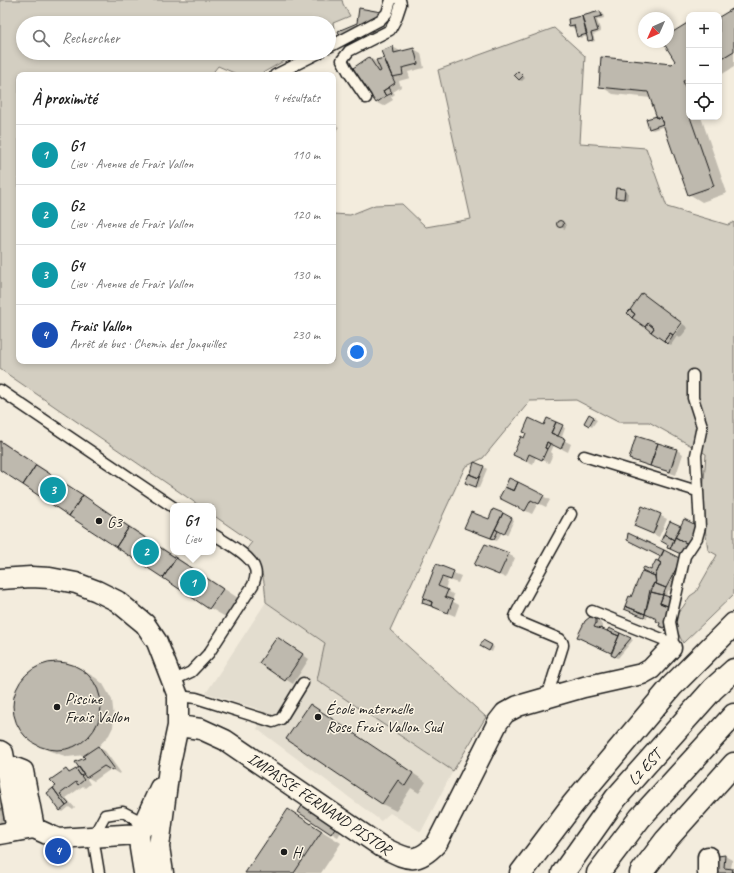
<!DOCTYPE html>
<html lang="fr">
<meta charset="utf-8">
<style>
:root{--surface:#fff;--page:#f6f6f6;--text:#222;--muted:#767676;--line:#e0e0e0;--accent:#0f766e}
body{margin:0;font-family:Caveat,sans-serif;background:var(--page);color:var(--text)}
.controls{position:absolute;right:12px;top:12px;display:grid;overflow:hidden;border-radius:8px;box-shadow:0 2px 6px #0003}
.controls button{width:36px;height:36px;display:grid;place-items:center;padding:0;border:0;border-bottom:1px solid var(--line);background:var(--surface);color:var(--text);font:20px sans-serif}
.compass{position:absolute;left:638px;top:12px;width:36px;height:36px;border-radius:50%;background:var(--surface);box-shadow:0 2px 6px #0003;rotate:225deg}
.you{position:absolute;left:357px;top:352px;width:14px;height:14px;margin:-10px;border:3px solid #fff;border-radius:50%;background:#1a73e8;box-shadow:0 0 0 6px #1a73e833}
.badge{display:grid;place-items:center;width:26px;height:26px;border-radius:50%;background:var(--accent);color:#fff;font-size:13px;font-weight:700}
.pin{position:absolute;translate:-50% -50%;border:2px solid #fff;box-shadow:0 1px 4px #0006}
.popup{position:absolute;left:170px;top:503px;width:46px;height:52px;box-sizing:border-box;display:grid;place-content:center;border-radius:8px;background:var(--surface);filter:drop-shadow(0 1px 3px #0005);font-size:13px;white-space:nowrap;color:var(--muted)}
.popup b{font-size:15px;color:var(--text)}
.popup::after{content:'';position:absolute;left:50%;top:100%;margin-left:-8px;border:8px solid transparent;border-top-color:var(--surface)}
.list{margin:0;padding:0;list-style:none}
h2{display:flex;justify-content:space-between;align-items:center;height:52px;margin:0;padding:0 16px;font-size:17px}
h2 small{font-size:13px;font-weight:400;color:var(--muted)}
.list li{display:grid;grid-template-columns:26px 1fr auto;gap:12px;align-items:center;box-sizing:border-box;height:60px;padding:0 16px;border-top:1px solid var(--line)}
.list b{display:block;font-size:15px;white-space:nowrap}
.list p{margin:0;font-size:13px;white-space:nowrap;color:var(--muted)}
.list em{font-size:13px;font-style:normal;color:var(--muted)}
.icon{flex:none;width:22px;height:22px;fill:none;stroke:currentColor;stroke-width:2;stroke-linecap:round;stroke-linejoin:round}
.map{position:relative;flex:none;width:734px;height:873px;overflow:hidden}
.search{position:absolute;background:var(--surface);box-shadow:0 2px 6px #0003;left:16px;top:16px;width:320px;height:44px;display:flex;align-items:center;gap:10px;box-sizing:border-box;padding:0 14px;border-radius:22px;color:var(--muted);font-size:15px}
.panel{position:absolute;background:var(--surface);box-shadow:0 2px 6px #0003;left:16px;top:72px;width:320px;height:292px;border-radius:8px}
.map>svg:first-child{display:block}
.built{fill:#e3ddcf}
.green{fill:#d3cec1;stroke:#78756e}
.shadow{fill:#0003}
.building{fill:#beb9ae;stroke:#1c1c1c}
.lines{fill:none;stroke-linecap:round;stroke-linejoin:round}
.lane-casing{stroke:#1c1c1c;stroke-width:13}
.street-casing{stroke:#1c1c1c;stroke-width:23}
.highway-casing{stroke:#1c1c1c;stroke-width:25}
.lane{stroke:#fcf5e5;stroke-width:10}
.street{stroke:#fcf5e5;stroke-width:20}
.highway{stroke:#fcf5e5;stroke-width:22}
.poi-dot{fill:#1c1c1c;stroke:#fcf5e5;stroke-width:1.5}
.labels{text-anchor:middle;stroke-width:3;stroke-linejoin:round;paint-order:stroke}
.poi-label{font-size:16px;fill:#1c1c1c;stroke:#fcf5e5;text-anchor:start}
.street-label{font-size:16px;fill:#1c1c1c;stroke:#fcf5e5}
</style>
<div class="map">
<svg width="734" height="873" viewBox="0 0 734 873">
<rect width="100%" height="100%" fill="#f3ecdd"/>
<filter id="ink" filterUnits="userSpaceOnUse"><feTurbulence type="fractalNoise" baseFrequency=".025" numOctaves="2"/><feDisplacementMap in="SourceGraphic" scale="8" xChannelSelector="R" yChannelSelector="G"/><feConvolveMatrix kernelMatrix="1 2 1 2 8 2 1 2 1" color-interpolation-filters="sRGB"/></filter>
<g filter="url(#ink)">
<!-- built -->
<path class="built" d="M266 602 326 643 317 680 453 771 421 832 390 813 381 821 257 729 265 715 258 709 206 693Z"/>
<!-- green -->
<path class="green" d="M0 0H342L343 4 350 16 333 23 336 38 329 41V23H23V53H302L282 62 259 75H239L218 66 211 75H19V361H333V214L350 215 375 205 402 204 426 227 471 219 438 70 554 28 585 56 580 143 646 148 667 207 728 225 734 222V594L683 643 676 629 675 616 683 607 690 596 696 592 717 555 708 550 702 506 706 454 649 422H618L576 400 530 401 483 458 465 467 390 630 486 717 453 771 317 680 325 643 266 602C264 578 264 567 245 551L252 542 213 515V506H200L0 369Z"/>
<!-- shadow -->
<path class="shadow" d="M734 9V67L719 76V18Z
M600 12 603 13 604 18 597 20 601 32 593 35 595 41 592 42 589 40 588 36 581 38 578 36 575 27 573 28 570 26Z
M689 24V117H701L727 193 702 202 689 194 665 126 653 130 650 129 658 116 651 98 613 94 600 86 672 65 676 61 665 42H668V36Z
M393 47 400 51V53L414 49 421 53 424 68 408 72 410 78 399 81 401 87 393 92 395 94 391 97 393 100 383 106 377 103 370 58 376 62 379 66Z
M521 74 525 78 522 81 519 80Z
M333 123 339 127 333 136Z
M625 190 628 192 627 200 616 197Z
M559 221 565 223 566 227 565 229 558 226 557 223Z
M683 324 688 328 680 338 677 336 671 345 668 343 671 336H674Z
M589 415 597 420 592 427 585 423Z
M547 419 565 428 562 437 555 433 554 435 571 444 568 452 554 445 551 452 553 454 549 463 536 457 533 464 521 458 524 439 544 426Z
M0 440 241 600 229 619 210 608 0 469Z
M677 450 683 454 676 475 637 462 630 458Z
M484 467 487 469 479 488 470 484Z
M543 496 550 500 546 507 538 503 532 514 500 498Z
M643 507 667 519 659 537 635 526Z
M511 518 514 520 507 535 502 532 497 541 465 528 489 520Z
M508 554 515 558 506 578 476 565Z
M681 560 673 591 669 590 665 597 671 631 660 625 661 622 658 620 648 615 647 618 628 610 632 598 655 577V575L651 571Z
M436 566 461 576 458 583 448 580 445 589 454 595 452 601 459 605 455 616 423 603Z
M590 618 600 622 603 627 601 629 613 634 609 629 633 640 618 658 610 654 611 653 578 637 587 619Z
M483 641 494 647 492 652 481 645Z
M284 642 309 659 293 684 261 663Z
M65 663 82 670 96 678 103 684 112 700 114 718 113 727 109 735 98 747 105 751 121 773 119 774 111 769 94 781 85 776 90 784 85 788 83 786 66 798 75 808 73 810 69 807 63 812 60 810 57 787 66 770 72 773 76 770 86 758 84 755 68 757 50 751 36 743 28 737 17 722 15 713V695L24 679 38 667 46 664Z
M311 705 426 782 419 793 411 788 396 811 382 804 288 739Z
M0 769 27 787 0 827Z
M304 805 342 830 338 837 331 833Z
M289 810 341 843 321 873H246Z
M725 856 732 860 731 870H734V873H711L712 858Z"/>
<!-- building -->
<path class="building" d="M359 8 381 12 380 15 340 36 338 31 357 23Z
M734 8V51L719 60V17Z
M600 11 602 16 594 18 598 31 591 33 593 40 588 41 582 16Z
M582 16 587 34 577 37 574 25 569 26 568 19Z
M689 22V78L683 81 689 97V107L687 108 689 117H690L714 186 688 195 663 124 660 117 657 118 648 92 599 87 601 57 672 64 675 61 663 42H668V35Z
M393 46 394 53 414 48 418 64 402 68 403 75 392 77 381 51Z
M369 57 379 72 381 71 376 60 384 58 395 83 383 91 386 96 376 103 353 68Z
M518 71 523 76 519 80 514 75Z
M389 87 392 93 386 96 383 91Z
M657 116V118L660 117 663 124 649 129 646 119Z
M616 188 625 189 624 199 615 198Z
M556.5 224a3.5 3.5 0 1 1 7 0a3.5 3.5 0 1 1-7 0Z
M642 293 682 323 673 335 670 333 664 341 651 332 654 328 648 323 645 327 632 318 635 314 630 310Z
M630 310 635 314 632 318 627 313Z
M648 323 654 328 651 332 645 327Z
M670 333 673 335 667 344 664 341Z
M589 414 594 417 589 426 584 423Z
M529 418 544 425 547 418 556 422 551 433 565 439 561 449 547 442 545 448 547 449 542 460 529 454 526 461 513 455 521 436 524 438 526 433 523 432Z
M556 422 563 425 558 436 551 433Z
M636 436 658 443 650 466 629 459Z
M0 441 36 465 23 485 0 470Z
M547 442 550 444 547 449 545 448Z
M658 443 677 449 670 472 650 466Z
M474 462 484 466 479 478 469 474 471 473Z
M36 465 83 495 69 516 23 485Z
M469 474 479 478 476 487 465 483Z
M509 478 518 482 514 491 505 487Z
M518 482 544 495 539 504 531 500 525 511 499 498 505 487 514 491Z
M83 495 129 527 116 547 69 516Z
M642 506 661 514 653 534 634 526Z
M493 509 503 513 491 538 464 528 471 512 489 519Z
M503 513 512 518 504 534 495 529Z
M684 519 694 524 696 527 688 544 675 537Z
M670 521 681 526 674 540 664 534Z
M129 527 176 558 163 578 116 547Z
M495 529 498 531 494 539 491 538Z
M628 533 664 550 661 557 627 540Z
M664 534 674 540 670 549 667 548 668 545 661 541Z
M675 537 688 544 683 555 670 549Z
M485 544 509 553 499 575 474 565Z
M664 550 681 559 666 588 656 584 655 576 661 563 658 561Z
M176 558 223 589 209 609 163 578Z
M656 560 661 563 655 576 642 570 644 567 651 570Z
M436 564 454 571 451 580 442 577 438 586 448 590 445 597 453 600 448 613 431 606 432 602 423 598Z
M642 571 655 576 656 584 654 583 650 590 645 614 625 606 629 596 631 597Z
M654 583 666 588 663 595 651 592Z
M651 592 663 595 660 603 670 607 664 628 659 626 660 623 656 621 657 619 645 614Z
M663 595 673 598 670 607 660 603Z
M423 598 432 602 431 606 422 603Z
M625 606 645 614 644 617 624 609Z
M590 617H593L596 619V623L594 627 600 629V628L619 636 611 653 577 637 585 621Z
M609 628 620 633 619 636 607 631Z
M620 633 631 638 615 657 611 655Z
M277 637 303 654 285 681 259 663Z
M483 640 492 645 489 651 480 646Z
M13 706a44 44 0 1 1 88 0a44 44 0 1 1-88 0Z
M310 704 413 773 405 786 398 780 382 804 286 739Z
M98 746 114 768 112 771 104 766 86 778 75 762 85 758 83 756Z
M79 767 84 774 81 776 76 769Z
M66 769 69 773 76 769 84 780 78 785 76 782 60 794 69 804 66 806 53 788 56 786 50 780Z
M53 788 66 806 60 811 47 793Z
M303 804 336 826 331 834 298 812Z
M288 809 322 831 294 873H245Z
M725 855 724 868 733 869 732 873H710L711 857Z"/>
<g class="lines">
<!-- lane casing -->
<g class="lane-casing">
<path id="lane" d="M329 47 380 20 387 13 391 0
M275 75 319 53
M366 98 349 73 342 60 349 51 390 30 396 19 401 4 400 0
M0 390 173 507
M584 456 697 491
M592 611 672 643
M671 648 673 637 670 622 685 556 697 538 700 527 696 455 702 426 693 398V375
M172 681 191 672 209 653 253 585C255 580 257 575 255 569 251 555 225 542 213 534
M178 696 196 698 273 722 281 719 303 683
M547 697 562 649C564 645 563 642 560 639L517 621 515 617 517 612 571 514
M99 873 93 837 105 815 123 812 144 823 145 826"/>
</g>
<!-- street casing -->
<g class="street-casing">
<path id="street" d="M0 579 31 577 50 578 76 583 97 591 117 601 145 624 157 642 178 696V726L169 768 159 847 163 873
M178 726 201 729 225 740 382 847C407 859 416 866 437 843L498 722 505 713 518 706 584 687 642 674 651 669 671 648
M0 751 3 753 17 830
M5 764 23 771 34 828
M0 834 34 828 58 839 139 834
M144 873 140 848 139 834 160 788
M708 873V857"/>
</g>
<!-- highway casing -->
<g class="highway-casing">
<path id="highway" d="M521 873 573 804 672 686 734 624
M563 873 616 798 713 689 734 670
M598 873 640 818 734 715
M641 873 666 840 734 764"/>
</g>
<!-- lane -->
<use href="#lane" class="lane"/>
<!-- street -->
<use href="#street" class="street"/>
<!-- highway -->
<use href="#highway" class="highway"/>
</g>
</g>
<!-- markers -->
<g class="poi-dot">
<circle cx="99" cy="521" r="4"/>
<circle cx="57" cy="707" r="4"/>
<circle cx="318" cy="717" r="4"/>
<circle cx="284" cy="852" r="4"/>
</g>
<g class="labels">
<!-- poi labels -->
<g class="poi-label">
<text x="107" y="527">G3</text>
<text x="65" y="704">Piscine<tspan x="65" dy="18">Frais Vallon</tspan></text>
<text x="326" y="714">École maternelle<tspan x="326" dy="18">Rose Frais Vallon Sud</tspan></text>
<text x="292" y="858">H</text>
</g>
<!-- street labels -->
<g class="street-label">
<text transform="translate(644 767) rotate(-48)" y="6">L2 EST</text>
<text transform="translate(320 803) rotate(34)" y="6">IMPASSE FERNAND PISTOR</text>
</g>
</g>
</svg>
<div class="controls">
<button>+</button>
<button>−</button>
<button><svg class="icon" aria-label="locate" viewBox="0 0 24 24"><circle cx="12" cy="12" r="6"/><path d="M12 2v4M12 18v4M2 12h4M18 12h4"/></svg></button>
</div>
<svg class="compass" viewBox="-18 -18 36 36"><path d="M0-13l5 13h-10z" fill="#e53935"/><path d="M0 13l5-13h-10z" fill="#767676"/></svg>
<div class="you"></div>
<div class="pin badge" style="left:193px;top:583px;background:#0f9aa8">1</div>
<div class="popup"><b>G1</b>Lieu</div>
<div class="pin badge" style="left:146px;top:552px;background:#0f9aa8">2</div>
<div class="pin badge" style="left:53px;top:490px;background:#0f9aa8">3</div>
<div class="pin badge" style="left:58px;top:851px;background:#1a4fb4">4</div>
<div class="search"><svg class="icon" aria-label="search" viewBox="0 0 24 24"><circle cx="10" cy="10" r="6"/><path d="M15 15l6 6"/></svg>Rechercher</div>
<section class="panel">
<h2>À proximité<small>4 résultats</small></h2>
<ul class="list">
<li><span class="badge" style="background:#0f9aa8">1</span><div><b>G1</b><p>Lieu · Avenue de Frais Vallon</p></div><em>110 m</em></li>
<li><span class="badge" style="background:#0f9aa8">2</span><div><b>G2</b><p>Lieu · Avenue de Frais Vallon</p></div><em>120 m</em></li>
<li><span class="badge" style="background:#0f9aa8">3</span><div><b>G4</b><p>Lieu · Avenue de Frais Vallon</p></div><em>130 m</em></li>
<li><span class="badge" style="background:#1a4fb4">4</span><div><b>Frais Vallon</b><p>Arrêt de bus · Chemin des Jonquilles</p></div><em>230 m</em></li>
</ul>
</section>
</div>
